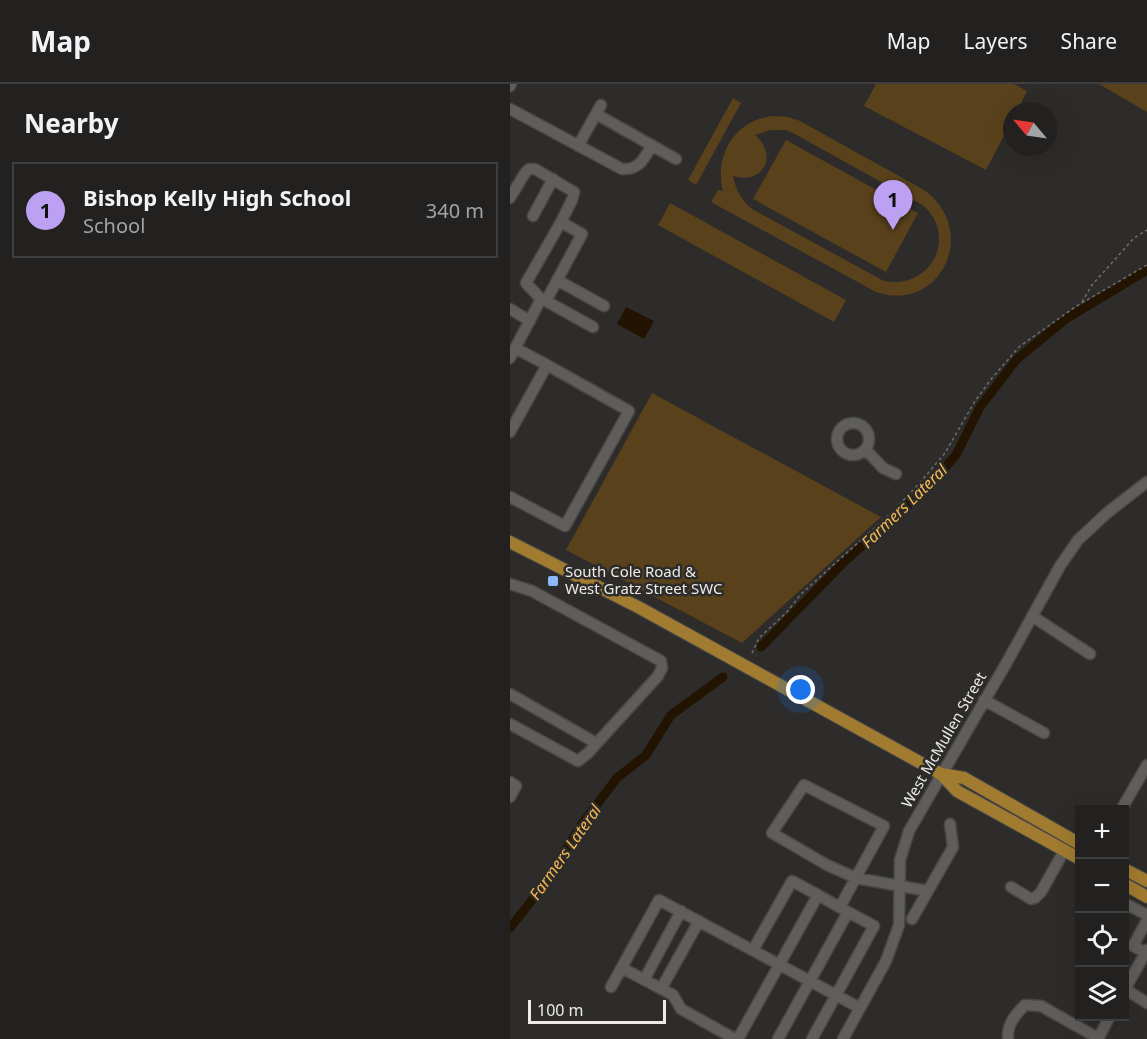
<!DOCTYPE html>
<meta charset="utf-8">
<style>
:root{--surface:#222120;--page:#2a2929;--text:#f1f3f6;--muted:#a2a3a5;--line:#3f3e3e;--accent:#bca0f2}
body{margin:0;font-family:"Noto Sans",sans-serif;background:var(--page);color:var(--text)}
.controls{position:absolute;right:18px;bottom:18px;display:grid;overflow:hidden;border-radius:0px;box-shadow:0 6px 24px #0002}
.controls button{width:54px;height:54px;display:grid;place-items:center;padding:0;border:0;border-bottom:2px solid var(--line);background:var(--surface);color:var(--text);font:30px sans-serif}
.compass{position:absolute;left:493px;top:18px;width:54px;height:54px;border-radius:50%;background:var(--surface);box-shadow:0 6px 24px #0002;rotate:299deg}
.scale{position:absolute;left:18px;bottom:15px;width:138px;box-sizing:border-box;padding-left:6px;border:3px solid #ecebea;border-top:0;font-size:16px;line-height:21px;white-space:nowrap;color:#ecebea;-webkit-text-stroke:4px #2d2c2a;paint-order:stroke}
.you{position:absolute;left:291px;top:606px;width:21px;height:21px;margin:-15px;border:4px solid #fff;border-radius:50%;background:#1a73e8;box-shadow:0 0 0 9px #1a73e833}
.badge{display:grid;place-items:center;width:39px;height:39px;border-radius:50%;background:var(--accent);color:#111;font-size:20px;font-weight:700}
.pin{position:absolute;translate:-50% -50px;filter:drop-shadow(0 2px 3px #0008)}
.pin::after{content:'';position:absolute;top:32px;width:21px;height:18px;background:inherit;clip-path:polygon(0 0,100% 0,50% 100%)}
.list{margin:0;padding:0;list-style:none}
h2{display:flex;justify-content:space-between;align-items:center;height:78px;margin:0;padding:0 24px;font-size:26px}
h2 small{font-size:20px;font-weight:400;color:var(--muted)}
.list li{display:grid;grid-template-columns:39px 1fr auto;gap:18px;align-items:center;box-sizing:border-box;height:96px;margin:0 12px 12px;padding:0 12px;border:2px solid var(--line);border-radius:0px}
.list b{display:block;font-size:22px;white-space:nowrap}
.list p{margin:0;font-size:20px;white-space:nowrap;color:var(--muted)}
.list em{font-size:20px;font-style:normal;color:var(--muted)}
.icon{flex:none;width:33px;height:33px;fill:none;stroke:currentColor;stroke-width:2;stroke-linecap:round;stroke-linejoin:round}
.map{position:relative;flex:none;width:637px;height:955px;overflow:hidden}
header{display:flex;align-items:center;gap:36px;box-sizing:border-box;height:84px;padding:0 30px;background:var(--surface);border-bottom:2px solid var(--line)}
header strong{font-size:28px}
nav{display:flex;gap:33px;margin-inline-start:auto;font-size:21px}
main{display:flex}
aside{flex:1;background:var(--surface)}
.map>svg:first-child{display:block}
.green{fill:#59411b;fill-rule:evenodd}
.water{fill:#221400}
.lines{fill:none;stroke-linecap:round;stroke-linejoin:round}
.canal{stroke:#221400;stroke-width:9}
.minor-casing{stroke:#494846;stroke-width:13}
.major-casing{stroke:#494846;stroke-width:14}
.path{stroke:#706f6e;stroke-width:1.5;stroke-dasharray:3 3;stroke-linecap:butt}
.minor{stroke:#605e5c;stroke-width:10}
.major{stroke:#a17b30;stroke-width:12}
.poi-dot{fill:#8cb9fc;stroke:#2d2c2a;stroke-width:2}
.labels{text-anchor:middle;stroke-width:5;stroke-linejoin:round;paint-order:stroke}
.poi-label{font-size:15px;fill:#ecebea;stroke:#2d2c2a;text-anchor:start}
.street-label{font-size:15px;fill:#ecebea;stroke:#2d2c2a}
.water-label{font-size:16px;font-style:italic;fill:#f6b951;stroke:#2d2c2a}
</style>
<header>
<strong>Map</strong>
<nav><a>Map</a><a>Layers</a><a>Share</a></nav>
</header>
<main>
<aside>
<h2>Nearby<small></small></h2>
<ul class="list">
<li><span class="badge">1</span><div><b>Bishop Kelly High School</b><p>School</p></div><em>340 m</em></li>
</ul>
</aside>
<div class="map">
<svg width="637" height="955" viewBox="0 0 637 955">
<rect width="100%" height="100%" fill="#2d2c2a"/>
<!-- green -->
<path class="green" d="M366 0H504L517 7 507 27H502V36L476 86 354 22Z
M589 0H637V28Z
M223 14 231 19 186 101 178 96Z
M263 32 278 33 290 37 414 106C470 146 431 230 366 208L201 118 208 106 213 107C204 71 225 36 263 32ZM260 46H276L285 50 414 122C448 154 420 206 374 197L242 125C231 116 226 106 223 92 253 101 269 72 245 51Z
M276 56 408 129 376 188 243 115Z
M160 119 336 216 324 238 148 141Z
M142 309 371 433 232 559 56 466Z"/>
<!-- water -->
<path class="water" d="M116 223 144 237 134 255 107 240Z"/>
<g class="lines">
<!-- canal -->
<path class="canal" d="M251 563 333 479 415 406 446 371 470 323 507 275 556 235 637 186
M0 844 36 798 69 744 107 694 136 671 161 631 213 593"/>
<!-- minor casing -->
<g class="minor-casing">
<path id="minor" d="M0 2 1 0
M0 25 112 85C129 86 134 75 142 61
M86 30 166 75
M68 62 91 21
M0 114 15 89 19 85H25L64 108 62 116 51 138
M23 132 43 95
M47 196 94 222
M36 217 83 243
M0 225 20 237
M5 264 37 281
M0 274 31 215 16 199 51 138 72 150 36 217 31 215
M327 355a16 16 0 1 1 32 0a16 16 0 1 1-32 0Z
M0 348 37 281 119 327 55 442 0 413
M356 366 373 384 386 390
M0 500 22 507 151 577 152 584 148 592 77 670 68 677 0 640
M522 532 580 570
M0 610 86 659
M474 616 534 649
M0 698 6 702 0 713
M611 726 637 681
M501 803 521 815 525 814 531 808 554 767
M614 819 637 831
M330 823 374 742 294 701 262 749 317 781 346 794 418 807
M402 835 443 763 440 740
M243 866 282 797 308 811
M636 869 623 862 637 836
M112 884 163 911 171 925 225 955
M134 896 171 827
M101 903 149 816 350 924
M151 905 189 837
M615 905 637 919
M614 907 637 866
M228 955 308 811 338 828 268 955
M302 955 364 842 338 828
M333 955 376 877 389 841 390 776 399 747 497 578 550 482 568 456 597 429 637 398
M498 955C497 940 505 931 515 921L531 922 588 954
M588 955 600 932"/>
</g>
<!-- major casing -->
<g class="major-casing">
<path id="major" d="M0 458 128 523 431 690 454 694 570 760
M431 690 447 707 570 775
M614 785 637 797
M614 800 637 813"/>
</g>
<!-- path -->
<path class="path" d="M572 218 582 201 624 154 637 146
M242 569 249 554 277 528 291 510 380 430 408 401 435 369 465 317 482 294 509 263 565 223 637 181"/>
<!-- minor -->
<use href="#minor" class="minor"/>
<!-- major -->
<use href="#major" class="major"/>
</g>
<!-- markers -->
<rect class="poi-dot" x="37" y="491" width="12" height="12" rx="3"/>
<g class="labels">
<!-- poi labels -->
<g class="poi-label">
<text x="55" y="493">South Cole Road &amp;<tspan x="55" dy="17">West Gratz Street SWC</tspan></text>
</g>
<!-- street labels -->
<g class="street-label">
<text transform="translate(434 656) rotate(-60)" y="5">West McMullen Street</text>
</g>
<!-- water labels -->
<g class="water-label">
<text transform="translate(394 422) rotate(-44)" y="6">Farmers Lateral</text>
<text transform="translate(55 768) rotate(-55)" y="6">Farmers Lateral</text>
</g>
</g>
</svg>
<div class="controls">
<button>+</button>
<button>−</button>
<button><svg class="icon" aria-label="locate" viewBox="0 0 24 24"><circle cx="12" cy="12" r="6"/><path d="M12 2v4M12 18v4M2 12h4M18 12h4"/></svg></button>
<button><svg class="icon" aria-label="layers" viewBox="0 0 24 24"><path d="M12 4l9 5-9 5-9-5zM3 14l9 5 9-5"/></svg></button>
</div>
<svg class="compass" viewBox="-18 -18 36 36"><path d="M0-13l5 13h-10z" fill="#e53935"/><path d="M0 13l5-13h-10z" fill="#a2a3a5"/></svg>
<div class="scale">100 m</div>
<div class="you"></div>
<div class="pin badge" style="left:383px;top:146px">1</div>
</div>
</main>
